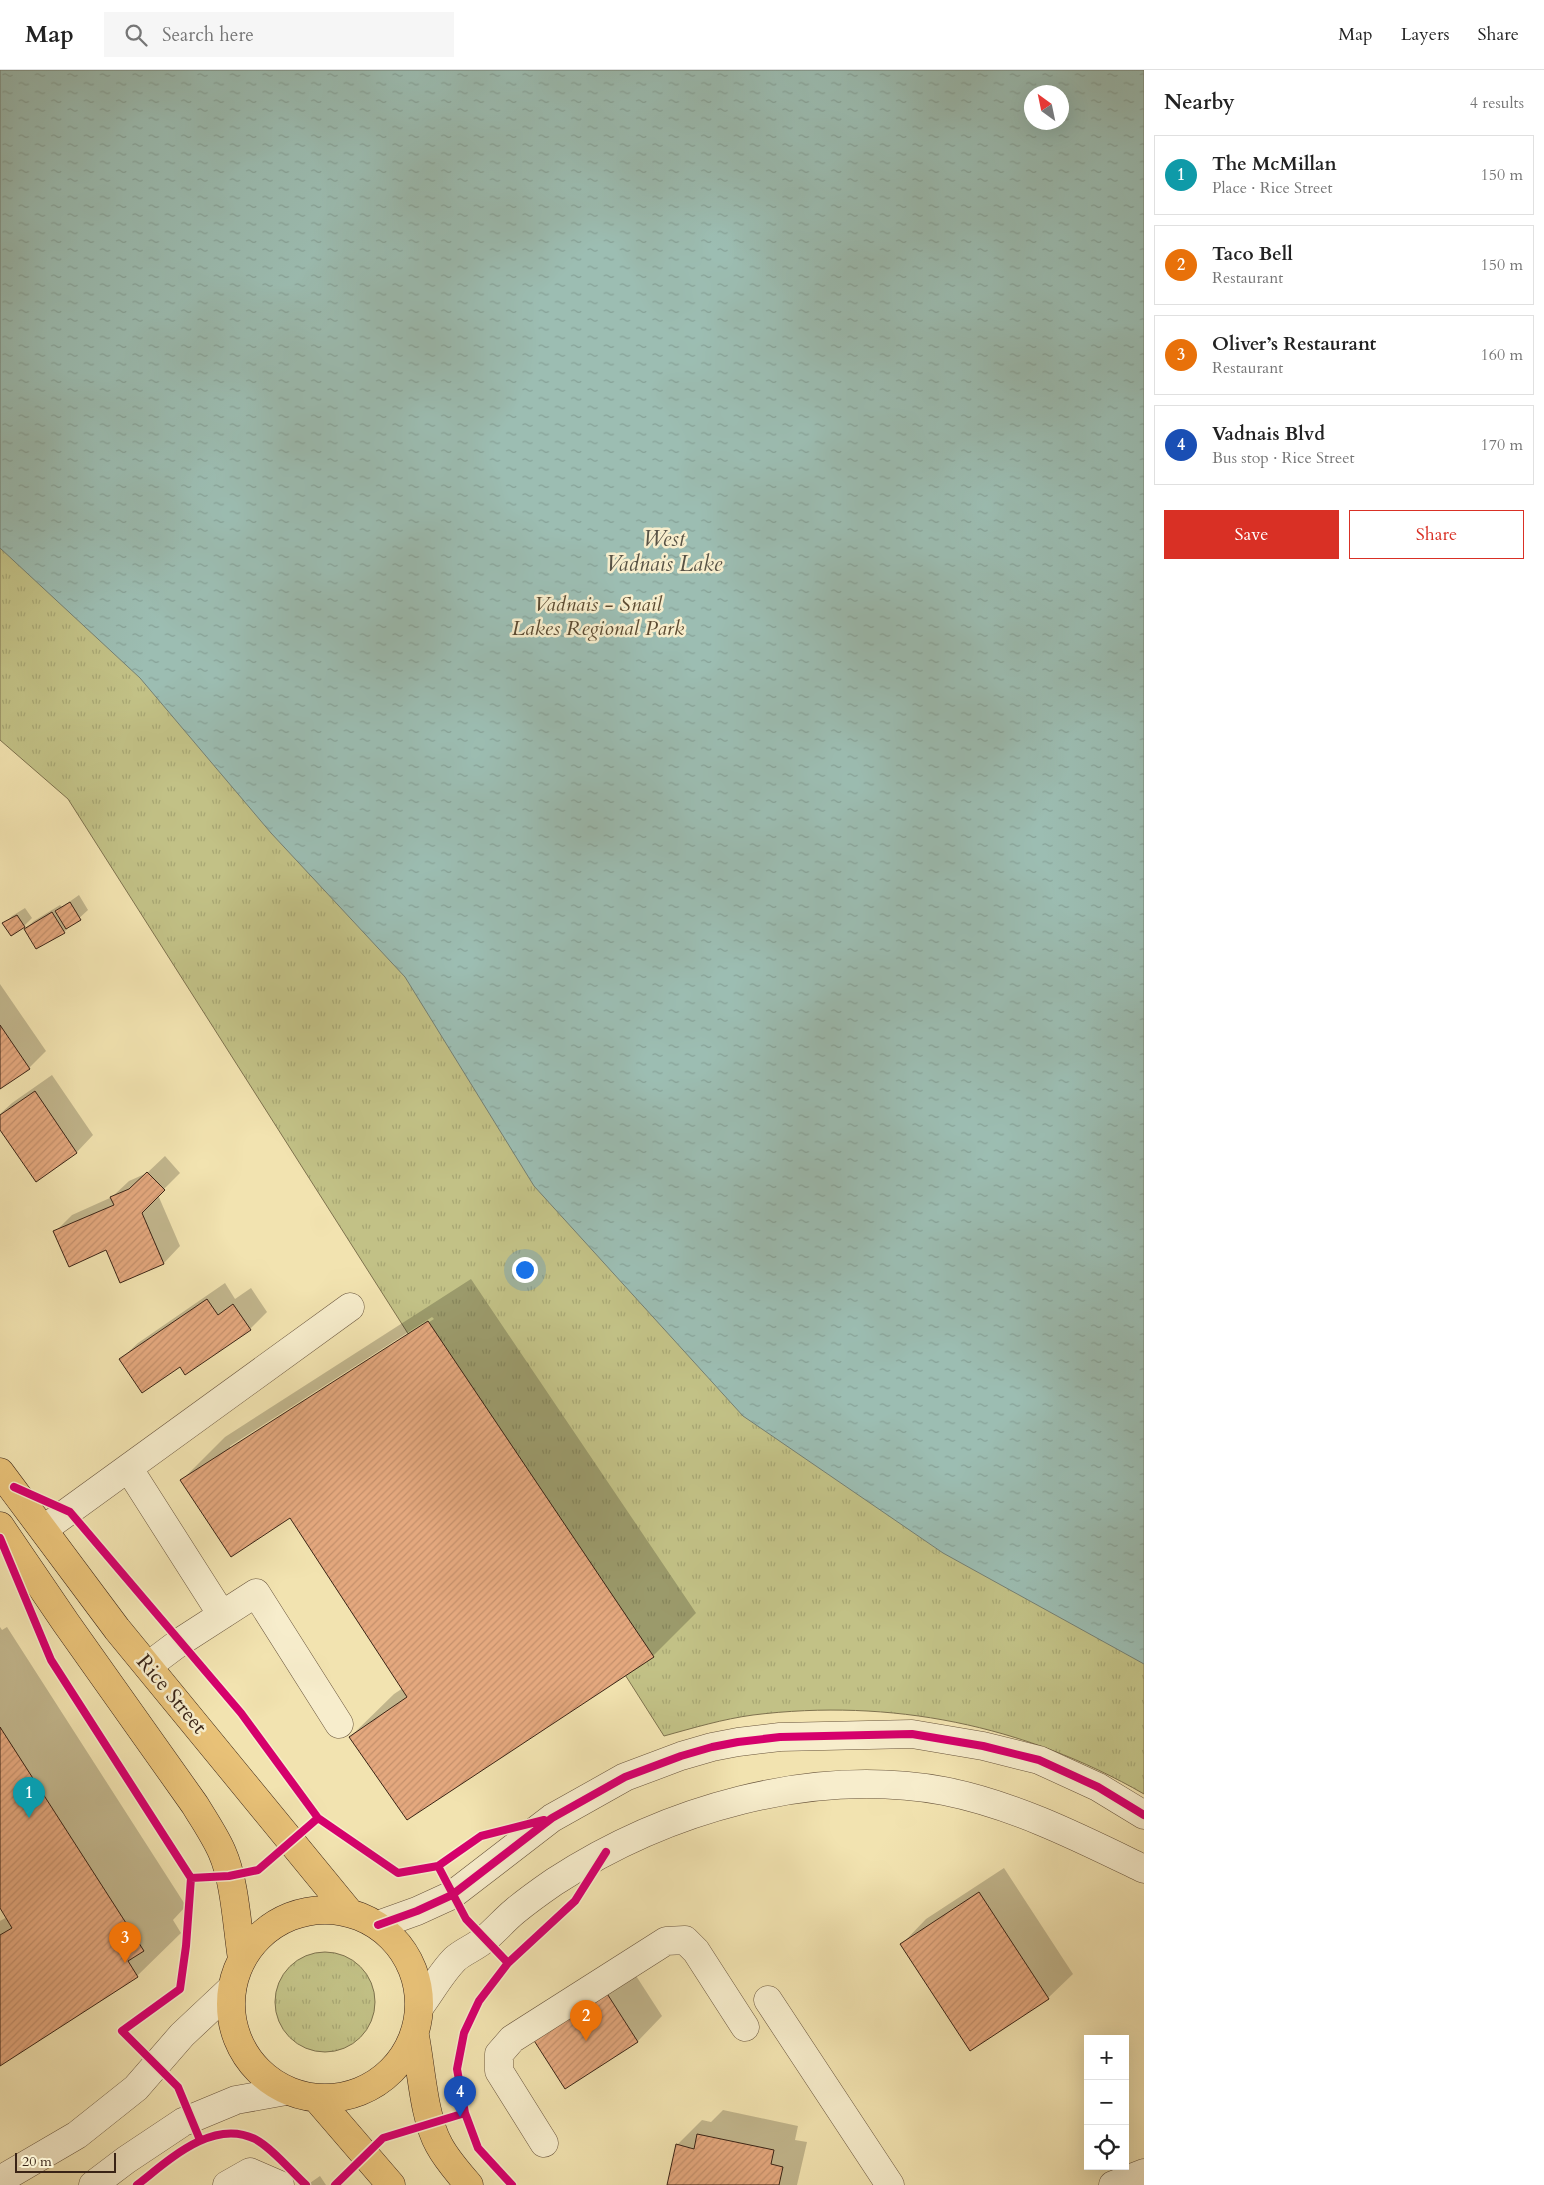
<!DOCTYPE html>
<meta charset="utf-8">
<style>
:root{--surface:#fff;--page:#f6f6f6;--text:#222;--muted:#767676;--line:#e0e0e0;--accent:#d93025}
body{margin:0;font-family:Cardo,serif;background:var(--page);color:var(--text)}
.controls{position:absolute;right:15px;bottom:15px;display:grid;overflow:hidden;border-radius:0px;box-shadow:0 5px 20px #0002}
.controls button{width:45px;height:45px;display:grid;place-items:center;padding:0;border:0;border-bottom:1px solid var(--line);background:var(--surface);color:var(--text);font:25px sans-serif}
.compass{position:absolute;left:1024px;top:15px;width:45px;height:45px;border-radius:50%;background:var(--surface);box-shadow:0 5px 20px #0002;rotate:327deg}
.scale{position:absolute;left:15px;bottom:12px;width:101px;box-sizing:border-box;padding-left:5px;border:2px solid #3a2416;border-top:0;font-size:14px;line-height:18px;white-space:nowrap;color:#3a2416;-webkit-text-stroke:4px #f7edcc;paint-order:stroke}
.you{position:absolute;left:524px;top:1199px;width:18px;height:18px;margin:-12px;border:4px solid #fff;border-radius:50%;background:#1a73e8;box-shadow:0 0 0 8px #1a73e833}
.badge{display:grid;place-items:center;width:32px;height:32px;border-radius:50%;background:var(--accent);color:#fff;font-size:16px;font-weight:700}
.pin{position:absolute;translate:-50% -41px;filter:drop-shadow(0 1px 2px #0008)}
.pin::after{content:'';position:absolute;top:26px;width:18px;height:15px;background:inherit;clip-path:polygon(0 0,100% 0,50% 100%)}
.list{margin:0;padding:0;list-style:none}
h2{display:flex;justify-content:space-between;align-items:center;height:65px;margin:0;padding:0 20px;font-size:21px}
h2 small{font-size:16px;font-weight:400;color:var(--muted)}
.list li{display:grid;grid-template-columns:32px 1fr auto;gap:15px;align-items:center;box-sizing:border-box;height:80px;margin:0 10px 10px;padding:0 10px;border:1px solid var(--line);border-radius:0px}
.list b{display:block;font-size:19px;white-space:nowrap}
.list p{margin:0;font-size:16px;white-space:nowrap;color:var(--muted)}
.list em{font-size:16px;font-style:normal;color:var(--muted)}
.actions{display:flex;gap:10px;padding:15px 20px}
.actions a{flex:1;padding:11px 0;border:1px solid var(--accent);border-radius:0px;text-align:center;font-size:18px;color:var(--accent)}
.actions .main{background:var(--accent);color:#fff}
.icon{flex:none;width:28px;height:28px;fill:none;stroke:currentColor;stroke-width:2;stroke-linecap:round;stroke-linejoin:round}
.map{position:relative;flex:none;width:1144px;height:2115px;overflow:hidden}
header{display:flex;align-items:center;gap:30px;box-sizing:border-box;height:70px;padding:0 25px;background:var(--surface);border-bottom:1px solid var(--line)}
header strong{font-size:24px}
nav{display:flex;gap:28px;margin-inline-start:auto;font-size:18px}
.search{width:350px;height:45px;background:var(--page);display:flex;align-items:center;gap:12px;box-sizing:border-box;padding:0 18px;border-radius:0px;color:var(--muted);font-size:19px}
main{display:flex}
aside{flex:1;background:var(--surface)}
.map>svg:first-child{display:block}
.grass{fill:url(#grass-tufts);stroke:#7e724e;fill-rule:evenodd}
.water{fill:url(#water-ripples);stroke:#758074;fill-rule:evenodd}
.shadow{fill:#0003;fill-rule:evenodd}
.building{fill:url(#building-hatch);stroke:#3a2416}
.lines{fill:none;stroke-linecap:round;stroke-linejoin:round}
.minor-casing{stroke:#68543c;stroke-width:29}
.major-casing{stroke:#3a2416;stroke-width:29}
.minor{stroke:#f7edcc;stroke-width:28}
.major{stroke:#e9c278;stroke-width:28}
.cycleway-casing{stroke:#f7edcc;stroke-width:11}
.cycleway{stroke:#d6006c;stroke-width:8}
.labels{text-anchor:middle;stroke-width:5;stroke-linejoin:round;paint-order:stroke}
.park-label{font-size:21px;font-style:italic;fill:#5c4b32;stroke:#f7edcc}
.street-label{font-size:21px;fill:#3a2416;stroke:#f7edcc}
.water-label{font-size:22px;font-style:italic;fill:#575245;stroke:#f7edcc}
</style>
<header>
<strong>Map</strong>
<div class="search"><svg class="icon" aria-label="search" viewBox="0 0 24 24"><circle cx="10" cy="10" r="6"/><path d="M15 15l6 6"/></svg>Search here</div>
<nav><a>Map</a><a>Layers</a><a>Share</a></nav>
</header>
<main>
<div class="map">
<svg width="1144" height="2115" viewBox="0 0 1144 2115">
<defs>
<pattern id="grass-tufts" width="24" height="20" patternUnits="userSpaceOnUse" patternTransform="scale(1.25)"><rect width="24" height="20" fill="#c2c186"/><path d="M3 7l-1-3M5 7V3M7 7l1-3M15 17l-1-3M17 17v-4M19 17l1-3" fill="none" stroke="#a7a673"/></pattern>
<pattern id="water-ripples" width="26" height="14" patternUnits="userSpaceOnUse" patternTransform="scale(1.25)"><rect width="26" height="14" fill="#9cbdb2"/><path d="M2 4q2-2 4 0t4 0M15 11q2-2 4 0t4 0" fill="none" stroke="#87a298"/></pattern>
<pattern id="building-hatch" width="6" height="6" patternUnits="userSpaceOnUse" patternTransform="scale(1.25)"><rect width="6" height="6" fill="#e4a87e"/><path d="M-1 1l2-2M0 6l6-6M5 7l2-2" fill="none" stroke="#c4906c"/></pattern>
</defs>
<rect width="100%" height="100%" fill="#f2e3b0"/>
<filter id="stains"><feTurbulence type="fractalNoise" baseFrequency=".004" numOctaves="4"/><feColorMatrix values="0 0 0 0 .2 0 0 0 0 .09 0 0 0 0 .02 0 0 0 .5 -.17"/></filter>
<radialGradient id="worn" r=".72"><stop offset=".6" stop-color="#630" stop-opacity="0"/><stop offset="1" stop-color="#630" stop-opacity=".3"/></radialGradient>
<!-- grass -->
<path class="grass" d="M0 0H1144V1724C1024 1655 891 1628 753 1645 723 1649 693 1658 664 1666L68 729 0 670ZM1032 22H1062V52H1032Z
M275 1932a50 50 0 1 1 100 0a50 50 0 1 1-100 0Z"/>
<!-- water -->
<path class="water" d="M0 0H1144V1594L943 1483 743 1346 534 1116 405 907 271 763 140 608 0 478ZM1032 22H1062V52H1032Z"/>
<!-- shadow -->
<path class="shadow" d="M79 825 88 840 64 862 25 859 34 851 60 835 62 837Z
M25 838 32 848 24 856 4 854 12 846Z
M0 914 46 981 29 998 0 1018Z
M52 1005 93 1065 77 1082 36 1110 0 1057V1044L12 1033Z
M165 1086 180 1103 158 1125 180 1176 164 1193 121 1212 106 1178 55 1162 72 1145 112 1127 129 1111 147 1103Z
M471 1209 696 1543 653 1586 350 1667 394 1624 403 1618 290 1446 182 1410 225 1367ZM432 1247 434 1249 230 1379V1376Z
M225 1213 235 1229 251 1218 267 1242 250 1259 180 1295 121 1289 138 1273Z
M0 1557 2 1560 7 1557 186 1836 173 1850 181 1863 137 1906 0 1994V1851L7 1847 0 1836Z
M1004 1798 1073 1904 1048 1928 902 1874 926 1849Z
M631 1898 662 1946 638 1971 566 2017 534 1969Z
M723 2040 798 2056 795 2070 807 2072 797 2115H668L677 2075 702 2050 711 2052Z
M320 2106 326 2115H307Z"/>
<!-- building -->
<path class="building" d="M70 832 81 850 66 859 55 841Z
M52 842 65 863 36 879 24 859Z
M17 845 25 857 11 866 2 853Z
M0 955 30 999 0 1019Z
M35 1021 77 1083 36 1112 0 1060V1045Z
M147 1102 165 1120 142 1143 164 1194 120 1213 106 1180 69 1197 53 1161 114 1135 110 1127 129 1119Z
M207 1229 218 1245 233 1234 251 1260 185 1305 180 1297 142 1323 119 1289Z
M428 1251 654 1587 407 1750 349 1667 407 1627 290 1448 231 1487 180 1410Z
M0 1657 144 1881 128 1891 138 1907 0 1996V1865L12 1858 0 1838Z
M979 1822 1049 1929 970 1981 900 1874Z
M606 1922 638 1972 565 2019 533 1969Z
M697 2064 774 2080 771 2094 783 2097 779 2115H667L676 2074 694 2079Z"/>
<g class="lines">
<!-- minor casing -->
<g class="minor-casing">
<path id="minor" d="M129 1399 222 1545
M44 1459 350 1237
M148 1596 180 1572 256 1523 339 1654
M378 1855 417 1841 452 1825 552 1748 625 1707 681 1686 712 1677 738 1672 780 1667 912 1664 983 1676 1039 1690 1098 1717 1144 1745
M768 1930 890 2115
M421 1935C432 1920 442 1902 455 1889 464 1881 476 1877 485 1869 496 1860 504 1850 515 1841 527 1831 541 1821 554 1812 666 1739 811 1697 944 1721 1015 1735 1080 1768 1144 1799
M544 2073 499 2001V1984L512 1969 666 1871 685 1870 696 1881 745 1957
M0 2110 77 2065 136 2018 182 1965 232 1918
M93 2115 126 2090 183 2052 236 2030 286 2021
M227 2115 250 2102 280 2115
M1113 2115 1144 2103"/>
</g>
<!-- major casing -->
<g class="major-casing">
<path id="major" d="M0 1402 117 1559 349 1842
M0 1456 66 1553 195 1735C204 1750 215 1766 222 1782 235 1811 237 1857 242 1889
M231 1934a94 94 0 1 1 188 0a94 94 0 1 1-188 0Z
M415 1966C421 1997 424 2049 439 2075 447 2090 458 2102 469 2115
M317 2029 391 2115"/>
</g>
<!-- minor -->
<use href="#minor" class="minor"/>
<!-- major -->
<use href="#major" class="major"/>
<!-- cycleway casing -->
<g class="cycleway-casing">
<path id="cycleway" d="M14 1417 70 1442 241 1643 318 1748 398 1803 438 1796 481 1766 544 1750
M0 1468 51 1590 191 1808 186 1876 180 1919 122 1961 178 2017 200 2070
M438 1796 466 1849 508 1893
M191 1808 229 1806 258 1800 318 1748
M378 1855 417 1841 452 1825 552 1748 625 1707 681 1686 712 1677 738 1672 780 1667 912 1664 983 1676 1039 1690 1098 1717 1144 1745
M137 2115C168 2091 212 2048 255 2069 272 2078 291 2101 306 2115
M335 2115 383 2068 465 2043
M512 2115 478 2078 465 2043 457 1999 464 1963 479 1931 508 1893 575 1831 606 1782"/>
</g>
<!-- cycleway -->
<use href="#cycleway" class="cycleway"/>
</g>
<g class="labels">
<!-- park labels -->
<g class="park-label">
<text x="598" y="541">Vadnais - Snail<tspan x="598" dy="24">Lakes Regional Park</tspan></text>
</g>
<!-- street labels -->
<g class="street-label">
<text transform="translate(172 1624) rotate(50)" y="7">Rice Street</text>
</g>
<!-- water labels -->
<g class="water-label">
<text x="664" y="476">West<tspan x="664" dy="25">Vadnais Lake</tspan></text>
</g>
</g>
<rect width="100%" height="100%" filter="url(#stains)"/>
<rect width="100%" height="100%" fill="url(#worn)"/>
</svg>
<div class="controls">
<button>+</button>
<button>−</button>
<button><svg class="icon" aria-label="locate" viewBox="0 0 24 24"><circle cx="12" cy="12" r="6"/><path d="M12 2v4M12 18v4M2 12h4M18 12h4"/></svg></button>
</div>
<svg class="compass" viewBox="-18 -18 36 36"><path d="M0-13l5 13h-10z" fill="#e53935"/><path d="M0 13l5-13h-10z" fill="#767676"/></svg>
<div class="scale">20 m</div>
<div class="you"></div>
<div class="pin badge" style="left:29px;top:1748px;background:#0f9aa8">1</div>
<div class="pin badge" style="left:586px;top:1971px;background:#e8710a">2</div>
<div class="pin badge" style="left:125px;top:1893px;background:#e8710a">3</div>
<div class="pin badge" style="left:460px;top:2047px;background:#1a4fb4">4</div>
</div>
<aside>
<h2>Nearby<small>4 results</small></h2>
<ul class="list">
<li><span class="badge" style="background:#0f9aa8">1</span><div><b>The McMillan</b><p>Place · Rice Street</p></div><em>150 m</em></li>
<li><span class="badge" style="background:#e8710a">2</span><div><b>Taco Bell</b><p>Restaurant</p></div><em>150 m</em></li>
<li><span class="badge" style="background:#e8710a">3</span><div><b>Oliver’s Restaurant</b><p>Restaurant</p></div><em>160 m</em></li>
<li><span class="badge" style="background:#1a4fb4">4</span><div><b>Vadnais Blvd</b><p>Bus stop · Rice Street</p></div><em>170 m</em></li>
</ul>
<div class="actions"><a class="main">Save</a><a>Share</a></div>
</aside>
</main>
